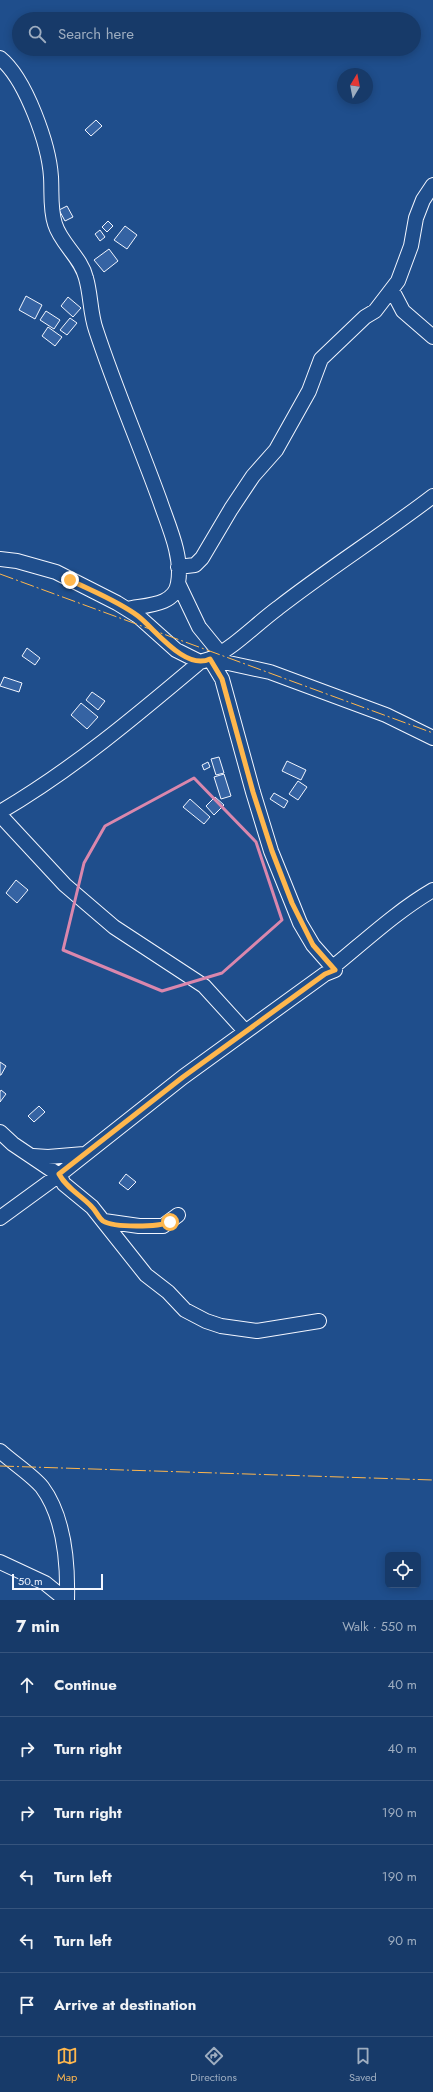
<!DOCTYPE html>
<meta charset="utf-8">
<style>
:root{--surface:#173a69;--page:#244571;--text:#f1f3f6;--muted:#9eadc0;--line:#36547d;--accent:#ffb74d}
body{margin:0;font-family:Jost,sans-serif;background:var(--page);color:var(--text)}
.controls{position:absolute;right:12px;bottom:12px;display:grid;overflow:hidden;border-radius:6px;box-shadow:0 2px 10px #0003}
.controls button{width:36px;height:36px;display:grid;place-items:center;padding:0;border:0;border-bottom:1px solid var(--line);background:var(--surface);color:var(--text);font:20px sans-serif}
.compass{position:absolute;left:337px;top:68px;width:36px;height:36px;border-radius:50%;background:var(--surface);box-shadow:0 2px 10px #0003;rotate:10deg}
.scale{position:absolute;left:12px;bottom:10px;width:91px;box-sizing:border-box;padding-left:4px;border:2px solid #f2f6ff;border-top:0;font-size:11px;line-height:14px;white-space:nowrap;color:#f2f6ff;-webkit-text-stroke:3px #1f4e8c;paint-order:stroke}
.stop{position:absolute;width:12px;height:12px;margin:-9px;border:3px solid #ffb74d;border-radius:50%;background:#fff}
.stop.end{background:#ffb74d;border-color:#fff;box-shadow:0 1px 4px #0008}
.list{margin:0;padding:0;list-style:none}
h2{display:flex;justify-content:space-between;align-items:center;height:52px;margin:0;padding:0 16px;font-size:17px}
h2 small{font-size:13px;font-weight:400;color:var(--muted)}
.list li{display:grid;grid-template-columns:26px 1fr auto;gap:12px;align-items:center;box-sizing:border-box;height:64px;padding:0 16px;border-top:1px solid var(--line)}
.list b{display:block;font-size:15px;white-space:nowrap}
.list em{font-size:13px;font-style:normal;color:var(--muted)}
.icon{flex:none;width:22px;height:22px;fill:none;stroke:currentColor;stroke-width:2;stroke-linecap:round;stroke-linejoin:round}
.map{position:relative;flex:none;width:433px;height:1600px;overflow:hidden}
.search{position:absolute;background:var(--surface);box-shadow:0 2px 10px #0003;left:12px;right:12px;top:12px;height:44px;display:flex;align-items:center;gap:10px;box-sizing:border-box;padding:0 14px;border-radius:22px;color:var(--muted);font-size:15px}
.sheet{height:436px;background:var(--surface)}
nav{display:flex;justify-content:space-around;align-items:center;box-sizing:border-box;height:56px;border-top:1px solid var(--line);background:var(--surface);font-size:11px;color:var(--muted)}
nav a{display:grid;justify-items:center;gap:2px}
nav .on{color:var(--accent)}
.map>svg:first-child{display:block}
.building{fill:#3563a3;stroke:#f2f6ff}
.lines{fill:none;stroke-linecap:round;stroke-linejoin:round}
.minor-casing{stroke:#f2f6ff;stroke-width:16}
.minor{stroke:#1f4e8c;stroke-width:14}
.power{stroke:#ffb74d;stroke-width:1;stroke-dasharray:14 3 2 3;stroke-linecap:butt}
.route{stroke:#ffb74d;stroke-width:5}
.marked{fill:none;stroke:#da87ad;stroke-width:3;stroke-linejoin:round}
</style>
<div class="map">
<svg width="433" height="1600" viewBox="0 0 433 1600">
<rect width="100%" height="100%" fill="#1f4e8c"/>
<!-- building -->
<path class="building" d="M96 120 102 126 91 136 85 130Z
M67 206 73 217 65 221 59 210Z
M108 221 113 226 107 232 102 227Z
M125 226 137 235 127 249 114 240Z
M100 230 105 237 100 241 95 234Z
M109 249 118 261 104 272 94 260Z
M26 296 42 305 35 319 19 310Z
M68 297 81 308 73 317 61 306Z
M46 311 60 320 54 329 40 320Z
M70 318 77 323 67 335 60 330Z
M48 327 62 337 55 346 42 336Z
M27 648 40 658 35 665 22 656Z
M4 677 22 683 19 692 0 686Z
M92 692 105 701 98 710 86 700Z
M81 703 98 717 87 729 71 715Z
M219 757 224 773 216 775 211 759Z
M287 761 306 770 301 780 282 771Z
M208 762 210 767 204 770 202 765Z
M224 774 231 796 221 799 214 777Z
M298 781 307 787 298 800 289 794Z
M274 793 288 801 284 808 270 799Z
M215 797 224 805 214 815 206 806Z
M190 799 210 817 204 824 183 807Z
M16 880 28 890 17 903 6 893Z
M0 1062 6 1066 1 1075H0Z
M1 1090 6 1094 0 1102V1092Z
M39 1106 45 1112 34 1122 28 1116Z
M126 1174 136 1182 128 1190 119 1183Z"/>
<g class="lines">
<!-- minor casing -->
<g class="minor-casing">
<path id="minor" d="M0 58C26 79 49 145 51 177 52 193 50 209 55 224 61 244 81 257 86 278 91 295 90 313 96 330 115 388 139 443 160 501 168 525 183 556 178 583 175 606 145 605 127 609
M392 290 403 311 433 337
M0 559 17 561 56 572 117 603 138 616 176 650 200 662 210 659 270 672 386 715 433 738
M178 567 195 565 202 558 231 509 253 476 276 450 309 391 321 359 365 317 375 311 398 281 411 246 416 218 423 200 433 185
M178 583 199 627 221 654
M0 812C72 770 136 716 200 662
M0 815 65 885 114 927 204 986 245 1031
M335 970 313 945 300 923 292 903 271 851 253 792 222 679 210 659C236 646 255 625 278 608 328 569 382 535 433 496
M0 1132 13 1144 59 1175 64 1184 92 1207 146 1275 168 1292 185 1310 206 1321 221 1326 257 1331 319 1321
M33 1156 48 1157 84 1154
M0 1218 59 1175 183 1077 325 974 335 970 333 967C365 941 397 911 433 890
M104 1221 139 1226H163L178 1215
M0 1451C12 1462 32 1475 42 1487 65 1518 68 1563 67 1600
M0 1562 45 1583 66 1600"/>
</g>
<!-- minor -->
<use href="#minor" class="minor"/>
<!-- power -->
<path class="power" d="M0 574 433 733
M0 1466 433 1480"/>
</g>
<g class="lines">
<!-- route -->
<path class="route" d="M70 580C92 591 118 601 138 616 155 629 185 671 210 659L222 679 253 792 272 851 292 903 313 945 335 970 325 974 183 1077 59 1174C67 1189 81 1195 92 1207 96 1211 99 1218 103 1221 114 1228 159 1227 170 1222"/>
</g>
<!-- marked area -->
<path class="marked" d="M194 778 256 842 282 920 222 973 162 991 63 950 84 863 105 826Z"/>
</svg>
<div class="controls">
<button><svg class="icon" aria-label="locate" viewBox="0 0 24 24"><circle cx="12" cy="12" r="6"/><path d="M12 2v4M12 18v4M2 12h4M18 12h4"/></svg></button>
</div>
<svg class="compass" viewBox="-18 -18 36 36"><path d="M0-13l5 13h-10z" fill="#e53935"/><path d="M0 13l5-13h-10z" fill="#9eadc0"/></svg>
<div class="scale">50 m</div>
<div class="stop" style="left:170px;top:1222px"></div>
<div class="stop end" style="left:70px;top:580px"></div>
<div class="search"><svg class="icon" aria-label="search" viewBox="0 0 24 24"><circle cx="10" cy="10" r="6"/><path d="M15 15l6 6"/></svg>Search here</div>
</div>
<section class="sheet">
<h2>7 min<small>Walk · 550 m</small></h2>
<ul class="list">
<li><svg class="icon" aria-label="ahead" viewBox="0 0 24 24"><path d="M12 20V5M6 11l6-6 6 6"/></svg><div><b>Continue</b></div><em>40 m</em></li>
<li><svg class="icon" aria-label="right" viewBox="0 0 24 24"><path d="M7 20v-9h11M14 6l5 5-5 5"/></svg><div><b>Turn right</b></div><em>40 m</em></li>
<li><svg class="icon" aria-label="right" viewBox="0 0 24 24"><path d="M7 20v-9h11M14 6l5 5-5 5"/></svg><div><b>Turn right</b></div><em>190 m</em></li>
<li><svg class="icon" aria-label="left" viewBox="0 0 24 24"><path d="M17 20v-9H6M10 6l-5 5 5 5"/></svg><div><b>Turn left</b></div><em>190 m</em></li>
<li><svg class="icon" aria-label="left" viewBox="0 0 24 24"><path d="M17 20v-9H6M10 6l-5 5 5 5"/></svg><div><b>Turn left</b></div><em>90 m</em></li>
<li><svg class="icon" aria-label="arrive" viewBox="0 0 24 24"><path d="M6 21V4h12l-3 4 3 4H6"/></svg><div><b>Arrive at destination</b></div></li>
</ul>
</section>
<nav>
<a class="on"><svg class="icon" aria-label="map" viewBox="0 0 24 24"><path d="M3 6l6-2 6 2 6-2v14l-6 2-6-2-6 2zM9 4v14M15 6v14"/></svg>Map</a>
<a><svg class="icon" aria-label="directions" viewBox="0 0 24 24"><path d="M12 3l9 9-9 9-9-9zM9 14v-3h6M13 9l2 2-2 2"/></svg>Directions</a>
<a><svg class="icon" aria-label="saved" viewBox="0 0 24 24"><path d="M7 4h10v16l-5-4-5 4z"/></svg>Saved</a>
</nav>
